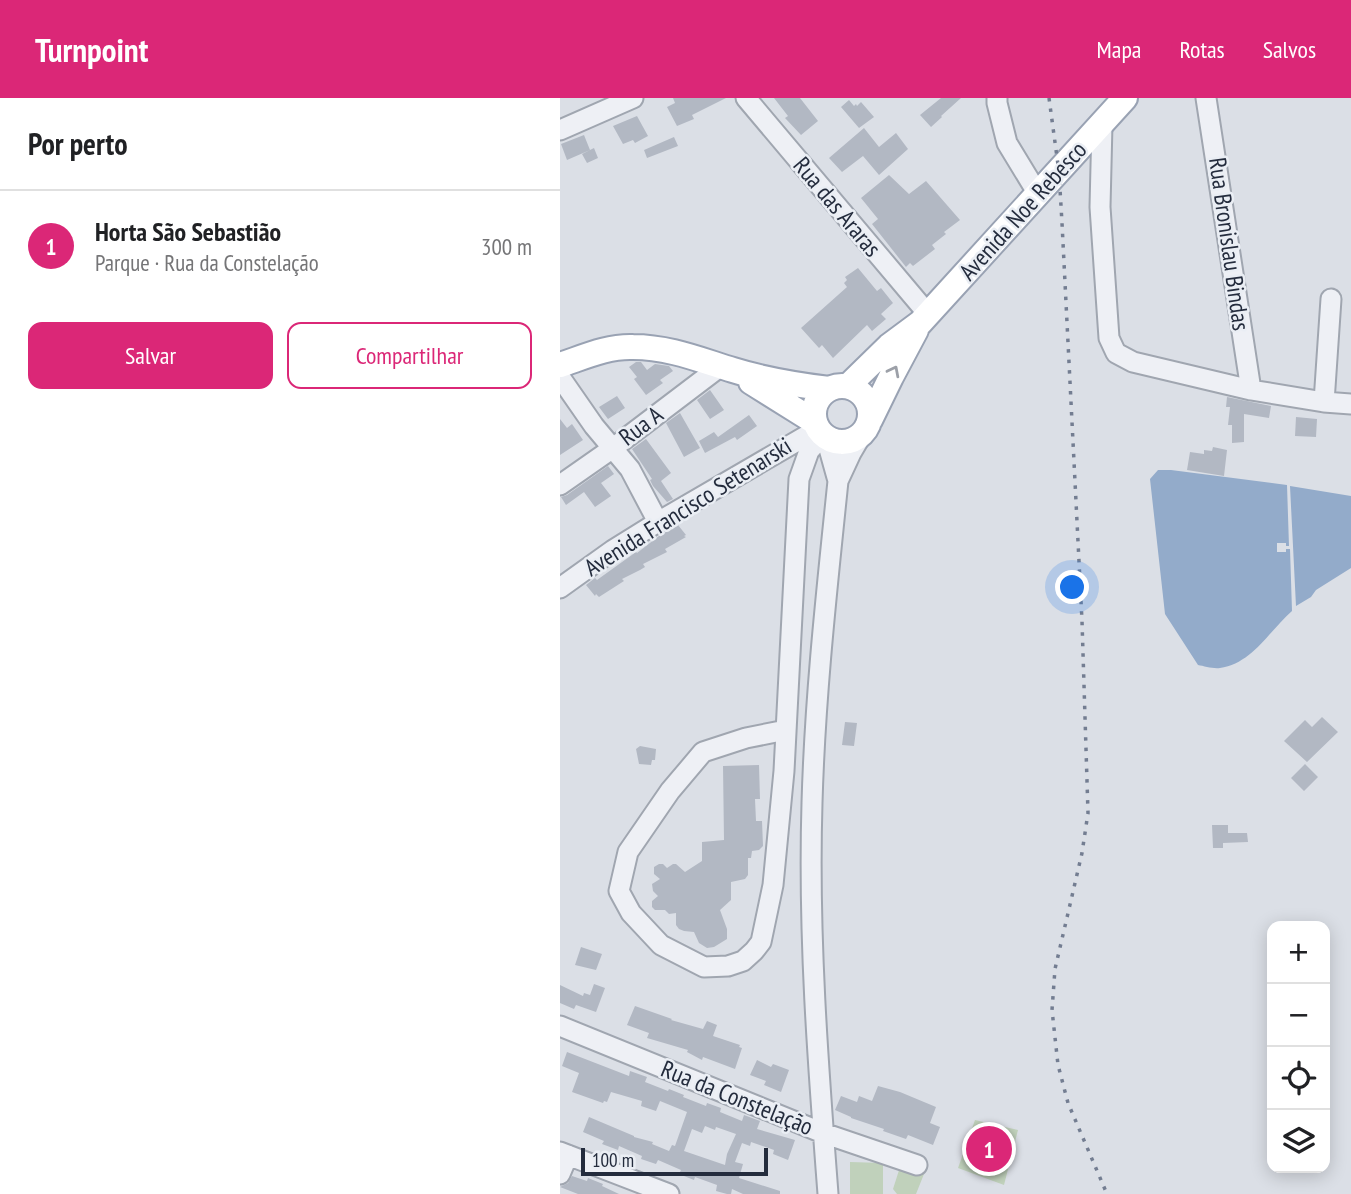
<!DOCTYPE html>
<html lang="pt">
<meta charset="utf-8">
<style>
:root{--surface:#fff;--page:#f6f6f6;--text:#202124;--muted:#757577;--line:#e0e0e0;--accent:#db2777}
body{margin:0;font-family:"PT Sans Narrow",sans-serif;background:var(--page);color:var(--text)}
.controls{position:absolute;right:21px;bottom:21px;display:grid;overflow:hidden;border-radius:14px;box-shadow:0 4px 18px #0003}
.controls button{width:63px;height:63px;display:grid;place-items:center;padding:0;border:0;border-bottom:2px solid var(--line);background:var(--surface);color:var(--text);font:35px sans-serif}
.scale{position:absolute;left:21px;bottom:18px;width:187px;box-sizing:border-box;padding-left:7px;border:4px solid #242c3d;border-top:0;font-size:19px;line-height:24px;white-space:nowrap;color:#242c3d;-webkit-text-stroke:5px #eaeef4;paint-order:stroke}
.you{position:absolute;left:513px;top:490px;width:24px;height:24px;margin:-18px;border:5px solid #fff;border-radius:50%;background:#1a73e8;box-shadow:0 0 0 10px #1a73e833}
.badge{display:grid;place-items:center;width:46px;height:46px;border-radius:50%;background:var(--accent);color:#fff;font-size:23px;font-weight:700}
.pin{position:absolute;translate:-50% -50%;border:4px solid #fff;box-shadow:0 2px 7px #0006}
.list{margin:0;padding:0;list-style:none}
h2{display:flex;justify-content:space-between;align-items:center;height:91px;margin:0;padding:0 28px;font-size:30px}
h2 small{font-size:23px;font-weight:400;color:var(--muted)}
.list li{display:grid;grid-template-columns:46px 1fr auto;gap:21px;align-items:center;box-sizing:border-box;height:112px;padding:0 28px;border-top:2px solid var(--line)}
.list b{display:block;font-size:26px;white-space:nowrap}
.list p{margin:0;font-size:23px;white-space:nowrap;color:var(--muted)}
.list em{font-size:23px;font-style:normal;color:var(--muted)}
.actions{display:flex;gap:14px;padding:21px 28px}
.actions a{flex:1;padding:16px 0;border:2px solid var(--accent);border-radius:14px;text-align:center;font-size:24px;color:var(--accent)}
.actions .main{background:var(--accent);color:#fff}
.icon{flex:none;width:38px;height:38px;fill:none;stroke:currentColor;stroke-width:2;stroke-linecap:round;stroke-linejoin:round}
.map{position:relative;flex:none;width:791px;height:1096px;overflow:hidden}
header{display:flex;align-items:center;gap:42px;box-sizing:border-box;height:98px;padding:0 35px;background:var(--accent);color:#fff}
header strong{font-size:33px}
nav{display:flex;gap:38px;margin-inline-start:auto;font-size:24px}
main{display:flex}
aside{flex:1;background:var(--surface)}
.map>svg:first-child{display:block}
.green{fill:#c0d1bb}
.water{fill:#93abca}
.building{fill:#b2b8c3;fill-rule:evenodd}
.lines{fill:none;stroke-linecap:round;stroke-linejoin:round}
.minor-casing{stroke:#a0a6b0;stroke-width:23}
.major-casing{stroke:#99a2b3;stroke-width:28}
.minor{stroke:#eef0f5;stroke-width:19}
.major{stroke:#fff;stroke-width:24}
.rail{stroke:#737d91;stroke-width:3.5;stroke-dasharray:3.5 7;stroke-linecap:butt}
.oneway{stroke:#9ca0a8}
.labels{text-anchor:middle;stroke-width:5;stroke-linejoin:round;paint-order:stroke}
.street-label{font-size:24px;fill:#242c3d;stroke:#eaeef4}
</style>
<header>
<strong>Turnpoint</strong>
<nav><a>Mapa</a><a>Rotas</a><a>Salvos</a></nav>
</header>
<main>
<aside>
<h2>Por perto<small></small></h2>
<ul class="list">
<li><span class="badge">1</span><div><b>Horta São Sebastião</b><p>Parque · Rua da Constelação</p></div><em>300 m</em></li>
</ul>
<div class="actions"><a class="main">Salvar</a><a>Compartilhar</a></div>
</aside>
<div class="map">
<svg width="791" height="1096" viewBox="0 0 791 1096">
<rect width="100%" height="100%" fill="#dbdfe6"/>
<!-- green -->
<path class="green" d="M415 1022 458 1032 444 1087 398 1070Z
M290 1064 323 1065V1096H290Z
M341 1066 364 1076 356 1096H337L333 1091Z"/>
<!-- water -->
<path class="water" d="M598 372H611L727 387 729 448H726V445H717V454H726V451H730L732 513C710 532 692 566 660 570 653 571 644 568 638 567L605 516 590 381Z
M730 388 791 398V470L756 492 751 499 736 508Z"/>
<!-- building -->
<path class="building" d="M113 0H166L132 17 134 21 117 28 107 9 115 5Z
M214 0H240L258 23 241 37 225 20 228 18Z
M381 0H401L381 18 382 19 371 29 360 17Z
M289 2 294 8 296 6 297 8 301 4 314 19 299 30 281 9Z
M77 18 88 38 75 45 73 42 63 46 53 28Z
M304 30 319 49 336 35 348 51 319 77 303 58 282 74 269 60Z
M24 37 30 52 34 50 38 60 27 65 22 56 30 52 7 62 1 46Z
M114 39 118 48 87 60 84 52Z
M329 77 349 96 366 83 400 122 384 134 386 136 372 147 375 151 353 168 350 165 346 169 312 126 318 121 301 100Z
M298 170 317 193 321 190 333 205 321 216 326 221 312 233 307 227 273 260 262 247 259 250 241 230 287 189 284 185 287 182 285 179Z
M76 264H81L87 272 95 266 109 268 113 273 100 282 103 285 86 297 74 281 77 279 69 269Z
M150 292 164 312 150 321 137 302Z
M57 298 65 310 48 321 39 309Z
M667 299 711 308 709 320 684 316V344L672 345V327H668L670 309H666Z
M120 315 140 350 124 359 106 325Z
M189 317 197 328 177 342 175 339 145 355 139 343 154 334 158 339Z
M736 319 757 321 756 339 735 338Z
M0 321 7 330 12 326 23 342 0 357Z
M86 341 111 375 101 383 113 401 107 404 93 388 90 382 92 381 72 351Z
M653 349 667 352 664 378 627 372 630 354 644 356V352L652 353Z
M48 368 54 376 41 385 51 398 35 409 24 394 6 407 1 399 7 397Z
M118 427 126 437 124 438 126 439 105 451 107 454 83 466 85 469 80 472 62 481 64 483 39 499 36 496 35 498 26 487 35 480 37 482 76 454 77 455 99 438Z
M762 619 778 634 747 664 724 643 745 622 752 629Z
M285 624 297 625 294 648 282 647Z
M80 648 96 651 95 662H92L91 667 79 666 76 651Z
M745 666 758 679 744 693 731 680Z
M199 667 200 701H195L196 723H202L203 748 199 752 192 753 191 760H188V777L185 781 171 784V802L160 812 167 831V841L154 849 147 850 139 845 134 834 124 833 119 831 116 827V815L109 816 105 812H95L92 809V803L98 798 93 793 92 786 100 781 94 776V769L99 766H103L107 770 113 766H116L125 774 142 763V744L164 742 163 668Z
M652 727H668V735H687L688 744 663 745V750H653Z
M21 849 42 856 36 872 15 867Z
M34 886 45 890 36 914 16 907 14 911 0 905V887L23 898 24 895 30 897Z
M75 908 112 921 111 922 143 931 147 923 157 927 153 938 180 947 179 949 182 950 175 971 143 959 142 962 127 954 128 952 87 940 89 935 67 927Z
M7 954 69 978 70 973 87 979 85 984 108 993 109 991 124 997 123 999 146 1008 147 1005 161 1010 160 1014 182 1023 184 1017 200 1023 197 1031 235 1042 228 1062 213 1056 214 1052 191 1044 190 1048 182 1045 175 1064 183 1066 179 1080 220 1093V1096H183L172 1091 171 1096H167L156 1093 157 1087 135 1079 134 1082 119 1076 121 1072 98 1062 96 1066 81 1061 82 1058 59 1048 58 1052 42 1046 44 1043 23 1034 29 1019 74 1038V1039L93 1044 92 1046 109 1053 112 1047 115 1048 127 1014 100 1003 96 1013 81 1008 82 1003 51 994 47 1004 44 1003 43 1005 12 994 19 975 2 968ZM145 1028 155 1032 156 1029 176 1036 167 1056 165 1067 124 1053 132 1031 142 1035Z
M197 962 211 969 213 966 229 972 221 994 204 987 206 983 190 977Z
M318 988 340 994 376 1009 370 1025 380 1029 373 1047 348 1037 346 1041 323 1033 324 1031 291 1020V1019L275 1012 281 998 297 1004 299 998 312 1003Z
M12 1078 27 1083 28 1080 43 1086 42 1088 59 1096H18L0 1089 8 1085Z"/>
<g class="lines">
<!-- minor casing -->
<g class="minor-casing">
<path id="minor" d="M186 0 368 216
M437 0V5L447 45 478 96
M646 0 691 292
M542 26 540 109 549 240 556 255 573 264 691 292 764 304 791 306
M0 32 73 0
M0 279 34 328 70 371 98 424
M764 304 771 201
M266 340 278 383
M0 387 53 350 161 268
M0 490 53 452 98 424 258 331
M226 632 186 640 143 654 110 693 68 754 59 793 71 815 101 847 144 869 168 868 183 863 194 853 201 844 213 787 224 673 239 381 249 353 263 337
M0 928 263 1035 357 1067
M0 1054 109 1096
M0 1076 8 1057
M268 1096C258 966 248 835 252 705 255 597 267 490 278 383L291 355 301 338"/>
</g>
<!-- major casing -->
<g class="major-casing">
<path id="major" d="M0 267C24 259 48 248 73 249 109 249 140 262 173 272 205 282 237 287 269 291
M191 284 255 324
M254 316a28 28 0 1 1 56 0a28 28 0 1 1-56 0Z
M288 288 329 248 360 225 565 0
M310 322 331 279 356 232"/>
</g>
<!-- minor -->
<use href="#minor" class="minor"/>
<!-- major -->
<use href="#major" class="major"/>
<!-- rail -->
<path class="rail" d="M489 0 499 74 502 125 522 523 528 715 522 755 495 871 492 912 498 967 508 1005 547 1096"/>
</g>
<!-- one-way arrows -->
<defs><path id="oneway-chevron" d="M-2-3.5L2.5 0L-2 3.5" fill="none" stroke-width="1.6" stroke-linecap="round" stroke-linejoin="round" transform="scale(1.75)"/></defs>
<use class="oneway" href="#oneway-chevron" transform="translate(334 273) rotate(-63)"/>
<g class="labels">
<!-- street labels -->
<g class="street-label">
<text transform="translate(277 109) rotate(50)" y="8">Rua das Araras</text>
<text transform="translate(463 113) rotate(-48)" y="8">Avenida Noe Rebesco</text>
<text transform="translate(669 146) rotate(82)" y="8">Rua Bronislau Bindas</text>
<text transform="translate(81 328) rotate(-37)" y="8">Rua A</text>
<text transform="translate(128 409) rotate(-32)" y="8">Avenida Francisco Setenarski</text>
<text transform="translate(177 1000) rotate(22)" y="8">Rua da Constelação</text>
</g>
</g>
</svg>
<div class="controls">
<button>+</button>
<button>−</button>
<button><svg class="icon" aria-label="locate" viewBox="0 0 24 24"><circle cx="12" cy="12" r="6"/><path d="M12 2v4M12 18v4M2 12h4M18 12h4"/></svg></button>
<button><svg class="icon" aria-label="layers" viewBox="0 0 24 24"><path d="M12 4l9 5-9 5-9-5zM3 14l9 5 9-5"/></svg></button>
</div>
<div class="scale">100 m</div>
<div class="you"></div>
<div class="pin badge" style="left:429px;top:1051px">1</div>
</div>
</main>
